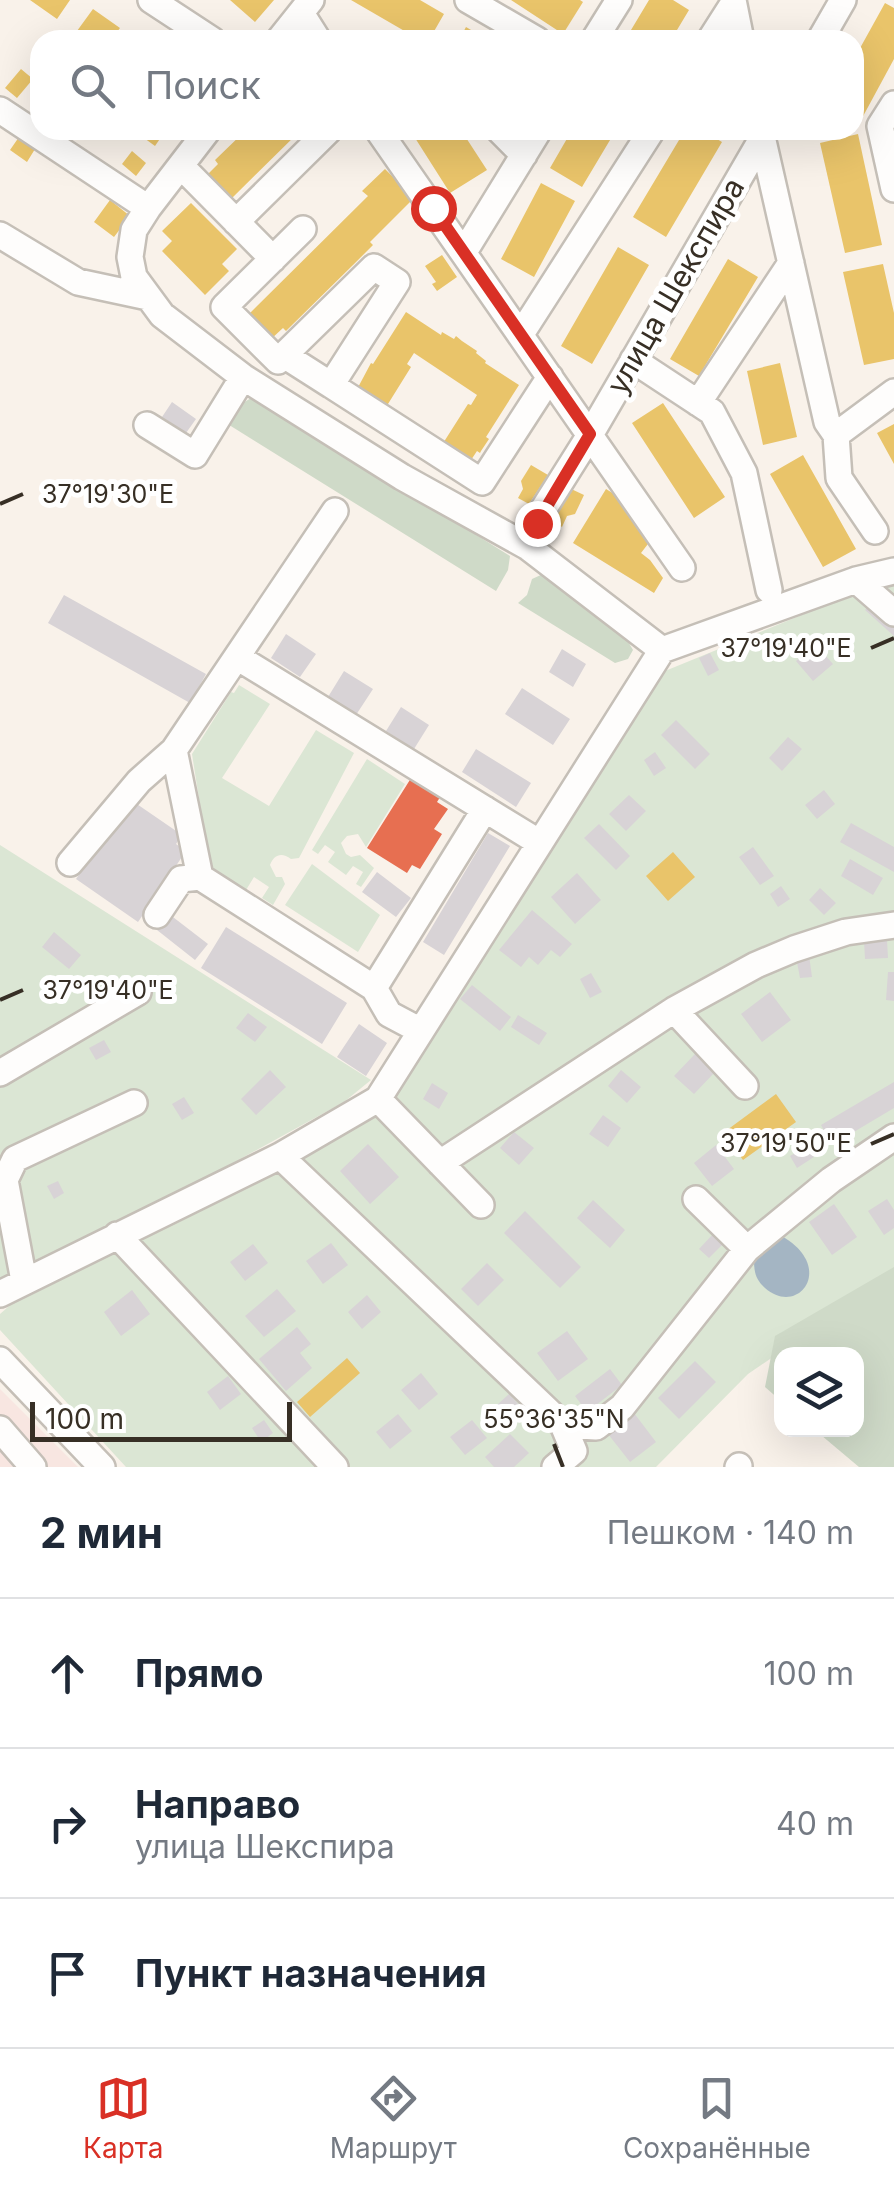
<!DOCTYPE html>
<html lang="ru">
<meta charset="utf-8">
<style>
:root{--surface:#fff;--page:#f6f6f7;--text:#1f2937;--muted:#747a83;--line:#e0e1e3;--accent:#d93025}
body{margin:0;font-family:Inter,sans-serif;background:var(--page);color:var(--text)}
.controls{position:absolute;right:30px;bottom:30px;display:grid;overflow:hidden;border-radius:20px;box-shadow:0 10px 40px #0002}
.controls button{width:90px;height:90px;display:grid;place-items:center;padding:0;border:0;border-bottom:2px solid var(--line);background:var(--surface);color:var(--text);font:50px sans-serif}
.scale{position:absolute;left:30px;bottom:25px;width:262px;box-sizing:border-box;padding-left:10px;border:5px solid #372f25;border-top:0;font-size:28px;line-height:35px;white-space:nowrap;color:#372f25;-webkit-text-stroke:8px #fff;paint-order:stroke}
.stop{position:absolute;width:30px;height:30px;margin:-22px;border:8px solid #d93025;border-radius:50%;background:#fff}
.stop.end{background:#d93025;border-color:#fff;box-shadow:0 2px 10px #0008}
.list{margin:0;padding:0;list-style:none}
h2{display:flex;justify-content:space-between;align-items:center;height:130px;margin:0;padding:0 40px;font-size:42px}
h2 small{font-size:32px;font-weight:400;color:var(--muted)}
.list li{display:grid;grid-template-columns:65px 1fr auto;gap:30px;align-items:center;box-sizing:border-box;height:150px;padding:0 40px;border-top:2px solid var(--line)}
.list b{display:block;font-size:38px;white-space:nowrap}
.list p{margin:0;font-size:32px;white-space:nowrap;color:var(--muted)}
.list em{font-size:32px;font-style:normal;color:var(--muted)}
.icon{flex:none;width:55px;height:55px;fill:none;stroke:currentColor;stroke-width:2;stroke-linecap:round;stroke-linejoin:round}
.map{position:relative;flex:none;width:894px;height:1467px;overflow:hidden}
.search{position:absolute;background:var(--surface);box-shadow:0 10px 40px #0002;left:30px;right:30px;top:30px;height:110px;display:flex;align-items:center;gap:25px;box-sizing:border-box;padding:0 35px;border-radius:30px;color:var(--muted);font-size:38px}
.sheet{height:580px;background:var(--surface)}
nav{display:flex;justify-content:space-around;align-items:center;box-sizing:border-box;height:140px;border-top:2px solid var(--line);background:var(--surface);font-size:28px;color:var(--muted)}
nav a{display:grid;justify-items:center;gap:5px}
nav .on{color:var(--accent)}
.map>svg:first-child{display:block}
.commercial{fill:#f8e6e1}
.green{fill:#dbe6d4}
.forest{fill:#cfdac8}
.water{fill:#a4b5c3}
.homes{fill:#e9c46a}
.shops{fill:#e76f51}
.building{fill:#d8d3d6}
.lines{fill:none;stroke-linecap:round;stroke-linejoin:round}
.minor-casing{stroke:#c5bfb7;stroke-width:30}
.minor{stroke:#fefdfc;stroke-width:25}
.route{stroke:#d93025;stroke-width:12}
.ticks{fill:none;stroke:#372f25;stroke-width:4}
.labels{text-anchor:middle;stroke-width:10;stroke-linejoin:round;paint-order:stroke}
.street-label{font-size:30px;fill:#372f25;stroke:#fff}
.ticks-label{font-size:25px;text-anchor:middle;fill:#372f25;stroke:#fff;stroke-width:10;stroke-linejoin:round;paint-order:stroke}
</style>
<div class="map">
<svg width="894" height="1467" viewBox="0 0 894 1467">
<rect width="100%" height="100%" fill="#f9f2ea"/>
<!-- commercial -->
<path class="commercial" d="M0 1389 78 1467H0Z"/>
<!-- green -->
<path class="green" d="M894 585V1274L748 1374 656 1467H126L0 1330V1314L17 1299 174 1223 310 1153 394 1100 665 671 843 598Z
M239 685 270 704 222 778 269 806 316 730 354 753 299 858 291 859C282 852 274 854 270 865L276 877H282L285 884 273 905 262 898 269 887 254 877 246 890 210 869 192 754 231 692 234 693Z
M367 759 405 784 366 847 358 834 347 836 341 843 346 854 351 857 360 855 374 868 361 887 356 884 363 872 353 866 346 875 328 862 335 852 325 845 318 854 312 850Z
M0 845 371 1080 344 1102 231 1164 0 1280Z
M312 864 380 915 358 952 285 905Z"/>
<!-- forest -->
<path class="forest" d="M254 396 510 556 508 570 496 591 226 423 229 412Z
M543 574 617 623 633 650 628 659 615 663 518 603 527 595 532 579Z
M894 1267V1467H859L815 1430H856V1354H782L781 1401 765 1387 775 1336Z"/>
<!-- water -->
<path class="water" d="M778 1234C838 1265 799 1318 765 1288 755 1279 754 1271 754 1259Z"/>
<!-- homes -->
<path class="homes" d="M30 0H70L57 19Z
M230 0H274L255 22Z
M351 0H420L444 14 429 40H420Z
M511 0H580L583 2 563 34Z
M649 0H673L689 10 671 40H625Z
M885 3 894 8V59L861 120 854 117V59Z
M93 9 120 28 111 40H89L77 31Z
M466 27 488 40H459Z
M21 69 33 79 17 98 5 88Z
M133 130H166L155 146Z
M246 130H301L230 200 206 176 218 164 215 160Z
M410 130H461L487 170 450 193Z
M572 130H616L582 187 550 168Z
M685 130H702L722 142 666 237 633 217Z
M858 134 882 245 845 253 820 143Z
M19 137 35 149 27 162 10 150Z
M132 151 146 163 136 176 122 164Z
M385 169 414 198 370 242 373 245 353 265 286 331 283 328 270 340 247 316 368 196 362 191Z
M541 183 575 201 534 277 501 259Z
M110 200 130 216 114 237 94 222Z
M191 203 237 249 222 264 229 271 205 295 162 251 172 241 162 231Z
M618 247 649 265 592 364 561 346Z
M442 255 457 277 437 291 432 284 436 282 425 266Z
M728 259 758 277 699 376 670 359Z
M883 264 894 313V359L864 365 843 272Z
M406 312 441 335 442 332 454 339 456 336 462 341 477 351 476 353 486 361 485 363 519 385 486 437 489 439 481 451 480 453 477 451 467 466 440 448 468 404 471 405 477 395 414 353 407 364 411 367 383 412 355 393 371 363 373 364Z
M780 363 797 437 763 445 747 371Z
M663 403 725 497 694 518 632 423Z
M894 424V464L877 433Z
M803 455 856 549 823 567 770 474Z
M531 465 548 475 529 504 518 498 523 489 521 481Z
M567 487 584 495 575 514 567 516 562 527 551 519Z
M606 489 632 505 651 540 641 553 650 560 663 578 654 593 573 543Z
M673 852 695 877 668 901 646 876Z
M776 1094 796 1122 743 1160 723 1133Z
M347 1358 360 1373 310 1417 297 1402Z"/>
<!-- shops -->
<path class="shops" d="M413 775 442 794 437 802 448 809 434 829 442 834 420 869 412 865 407 873 367 848Z"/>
<!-- building -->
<path class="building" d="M172 402 196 419 186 433 162 417Z
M64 595 206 674 190 703 48 623Z
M874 600 894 618V636L865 610Z
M286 634 316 654 300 677 271 658Z
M815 644 833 664 813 681 796 661Z
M562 649 586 664 573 687 549 672Z
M710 653 719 670 708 676 699 658Z
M344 671 373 689 356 715 328 697Z
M522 688 570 719 553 745 505 714Z
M401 707 429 725 414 749 386 731Z
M676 720 710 754 695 769 661 735Z
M788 737 802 749 782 771 769 758Z
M476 749 531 783 516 807 462 772Z
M655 752 666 768 654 776 644 760Z
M824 790 835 804 817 819 805 805Z
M629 795 646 811 626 831 609 814Z
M131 800 182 835 176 844 186 851 138 922 76 879Z
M851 823 894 847V872L840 842Z
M599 824 630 856 616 870 584 838Z
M488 833 510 846 444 955 423 942Z
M753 847 774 876 760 885 739 857Z
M850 859 883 878 873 895 841 876Z
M377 872 411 898 396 917 362 892Z
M577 873 601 900 575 924 551 897Z
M781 886 790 899 778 907 770 894Z
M820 888 836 903 824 915 809 900Z
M532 910 572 944 560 957 551 950 538 965 529 957 521 967 499 950Z
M169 914 208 944 195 960 157 930Z
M226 927 347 1003 322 1044 201 968Z
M54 932 81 955 69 969 42 947Z
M887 940 888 958 865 959 864 941Z
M809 955 812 977 800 978 796 957Z
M888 972H894V1001L886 1000Z
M591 973 602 992 590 998 580 979Z
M472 985 511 1017 500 1031 460 999Z
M770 992 791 1020 762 1042 741 1014Z
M248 1013 267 1027 255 1042 236 1028Z
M518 1015 547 1033 539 1045 511 1027Z
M359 1024 387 1043 366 1076 337 1057Z
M104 1040 111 1052 96 1060 89 1048Z
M695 1054 715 1072 694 1094 674 1076Z
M270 1070 286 1087 256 1115 241 1099Z
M621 1070 641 1087 627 1103 608 1086Z
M894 1082V1108L832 1145 821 1125Z
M432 1083 448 1093 439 1109 423 1099Z
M184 1097 194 1113 182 1120 172 1104Z
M603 1115 621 1128 608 1147 589 1134Z
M514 1132 534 1148 519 1165 500 1148Z
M368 1144 399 1177 370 1204 340 1171Z
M716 1145 734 1169 712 1186 694 1163Z
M807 1146 814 1157 797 1168 790 1156Z
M58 1181 64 1193 54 1199 47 1186Z
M887 1199 894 1210V1228L884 1235 868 1211Z
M593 1200 625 1230 610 1248 577 1218Z
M834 1204 857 1237 832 1255 809 1222Z
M525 1211 581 1267 560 1288 504 1233Z
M714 1233 724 1243 709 1258 699 1249Z
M331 1243 348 1265 323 1284 306 1261Z
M253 1244 268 1263 245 1281 230 1262Z
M487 1263 504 1280 478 1306 461 1289Z
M277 1289 296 1311 264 1337 245 1316Z
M132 1290 150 1314 121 1336 104 1312Z
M367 1295 381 1312 362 1329 348 1312Z
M297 1327 311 1344 300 1353 312 1368 286 1391 259 1359Z
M567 1331 588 1359 558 1381 537 1353Z
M695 1361 716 1382 679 1419 658 1398Z
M610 1369 622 1385 587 1412 575 1396Z
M421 1373 438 1394 419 1410 401 1390Z
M228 1376 241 1394 220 1410 207 1392Z
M509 1394 521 1407 509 1418 497 1405Z
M634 1413 656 1442 630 1462 608 1434Z
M398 1414 412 1431 390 1449 376 1432Z
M264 1420 273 1433 261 1442 252 1428Z
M472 1420 487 1438 465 1455 450 1437Z
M510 1434 529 1453 514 1467H494L485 1457Z"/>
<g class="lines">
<!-- minor casing -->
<g class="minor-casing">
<path id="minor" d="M151 0 212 40
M468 0 537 40
M733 0 741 40
M301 13 318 40
M279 40 311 0
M594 40 619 0
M710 40 733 4
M820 40 843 0
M894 104 880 126 894 189
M0 110 148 208
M378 130 682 568
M499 130 524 155
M761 132 827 422 836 435 894 392
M181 166 273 259
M236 222 329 130
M0 235 78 282 148 297
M464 252 539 130
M521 334 652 130
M284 355 331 385 397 282 374 267 278 361 224 307 303 229
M633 360 712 412 744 473 769 590
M331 385 482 482 550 377
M698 403 791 263
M147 425 195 455 243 377
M836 435 839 478 875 531
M528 547 541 513 590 435 767 130
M856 580 894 613
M662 650 856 580 894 571
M237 657 540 843
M174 750 200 877 374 988
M70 863 139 781 174 750 335 511
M157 915 181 879 200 877
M674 1010 745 1086
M421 1031 389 1014 374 988 485 809
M0 1073 138 992
M378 1099 481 1205
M280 1156 563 1425 596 1427 622 1407 747 1249 831 1180 894 1137
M440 1163 674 1010 756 965 794 949 846 932 894 925
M696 1199 747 1249
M117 1235 335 1467
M24 1281 5 1180 15 1159 134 1103
M0 1294 280 1156 378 1099 662 650 528 547 402 477 243 377 162 315 134 277 130 257 134 230 148 208 208 130
M0 1360 102 1467
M0 1429 33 1467
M555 1467 574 1451 563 1425
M738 1467 739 1466"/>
</g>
<!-- minor -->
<use href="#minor" class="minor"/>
</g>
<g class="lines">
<!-- route -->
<path class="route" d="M433 208 590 434 537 523"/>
</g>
<!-- ticks -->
<path class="ticks" d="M0 504 23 494M871 648 894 638M0 1000 23 990M871 1144 894 1134M554 1444 563 1467"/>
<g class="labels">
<!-- street labels -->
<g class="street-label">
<text transform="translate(676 286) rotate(-60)" y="10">улица Шекспира</text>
</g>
</g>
<g class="ticks-label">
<text x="108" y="503">37°19'30"E</text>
<text x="786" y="657">37°19'40"E</text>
<text x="108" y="999">37°19'40"E</text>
<text x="786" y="1152">37°19'50"E</text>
<text x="554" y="1428">55°36'35"N</text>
</g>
</svg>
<div class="controls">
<button><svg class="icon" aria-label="layers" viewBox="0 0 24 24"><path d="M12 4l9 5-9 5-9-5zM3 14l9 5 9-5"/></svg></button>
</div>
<div class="scale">100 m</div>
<div class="stop" style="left:433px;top:208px"></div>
<div class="stop end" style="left:537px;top:523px"></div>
<div class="search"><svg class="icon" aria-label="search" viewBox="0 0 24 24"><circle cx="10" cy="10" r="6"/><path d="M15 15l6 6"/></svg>Поиск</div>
</div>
<section class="sheet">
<h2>2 мин<small>Пешком · 140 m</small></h2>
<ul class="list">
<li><svg class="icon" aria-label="ahead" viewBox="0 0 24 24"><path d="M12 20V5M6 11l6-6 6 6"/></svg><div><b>Прямо</b></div><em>100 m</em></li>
<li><svg class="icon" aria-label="right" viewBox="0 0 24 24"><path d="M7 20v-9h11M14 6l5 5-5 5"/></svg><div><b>Направо</b><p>улица Шекспира</p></div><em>40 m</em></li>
<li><svg class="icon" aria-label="arrive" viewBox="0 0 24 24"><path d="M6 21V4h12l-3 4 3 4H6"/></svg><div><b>Пункт назначения</b></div></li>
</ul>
</section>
<nav>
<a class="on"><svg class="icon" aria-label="map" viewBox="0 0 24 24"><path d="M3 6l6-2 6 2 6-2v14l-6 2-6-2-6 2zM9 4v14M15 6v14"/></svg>Карта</a>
<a><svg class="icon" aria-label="directions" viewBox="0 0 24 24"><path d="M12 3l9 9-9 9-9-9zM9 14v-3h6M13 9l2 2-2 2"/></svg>Маршрут</a>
<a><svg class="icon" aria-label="saved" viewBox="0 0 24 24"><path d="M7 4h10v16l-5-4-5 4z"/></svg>Сохранённые</a>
</nav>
